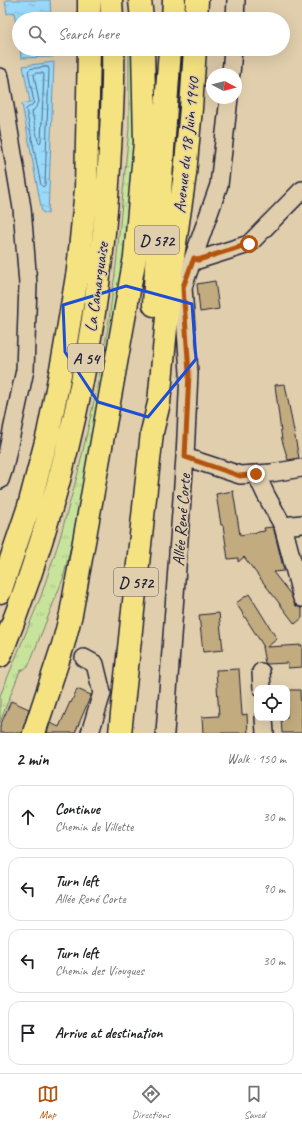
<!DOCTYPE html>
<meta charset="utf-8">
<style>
:root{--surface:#fff;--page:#f6f6f6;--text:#202124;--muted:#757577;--line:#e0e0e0;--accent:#b45309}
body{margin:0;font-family:Caveat,sans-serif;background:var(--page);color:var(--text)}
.controls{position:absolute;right:12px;bottom:12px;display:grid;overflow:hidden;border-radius:8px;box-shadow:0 4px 16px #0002}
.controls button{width:36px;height:36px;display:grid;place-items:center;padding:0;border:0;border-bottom:1px solid var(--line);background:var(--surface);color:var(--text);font:20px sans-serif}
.compass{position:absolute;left:206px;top:68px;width:36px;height:36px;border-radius:50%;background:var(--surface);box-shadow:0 4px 16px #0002;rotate:97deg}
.stop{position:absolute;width:12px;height:12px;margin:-9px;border:3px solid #b45309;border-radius:50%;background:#fff}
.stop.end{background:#b45309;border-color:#fff;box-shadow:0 1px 4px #0008}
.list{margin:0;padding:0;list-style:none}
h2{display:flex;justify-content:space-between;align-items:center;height:52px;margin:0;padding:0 16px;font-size:17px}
h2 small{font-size:13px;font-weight:400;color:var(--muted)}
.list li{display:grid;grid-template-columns:26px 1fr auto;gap:12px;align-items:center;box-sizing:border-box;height:64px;margin:0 8px 8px;padding:0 8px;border:1px solid var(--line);border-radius:12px}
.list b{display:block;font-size:15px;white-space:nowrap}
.list p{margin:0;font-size:13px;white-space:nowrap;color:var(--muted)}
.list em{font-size:13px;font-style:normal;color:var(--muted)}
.icon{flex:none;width:22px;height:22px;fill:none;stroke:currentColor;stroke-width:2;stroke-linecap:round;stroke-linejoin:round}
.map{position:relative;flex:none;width:302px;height:733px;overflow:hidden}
.search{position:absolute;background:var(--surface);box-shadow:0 4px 16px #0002;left:12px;right:12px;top:12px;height:44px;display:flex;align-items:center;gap:10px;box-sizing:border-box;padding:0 14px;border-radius:22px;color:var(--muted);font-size:15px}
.sheet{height:340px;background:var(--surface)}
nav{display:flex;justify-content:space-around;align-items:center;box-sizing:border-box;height:56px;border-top:1px solid var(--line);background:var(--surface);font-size:11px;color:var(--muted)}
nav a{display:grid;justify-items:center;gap:2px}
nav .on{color:var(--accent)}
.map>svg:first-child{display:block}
.grass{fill:url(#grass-tufts);stroke:#75836c}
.water{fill:url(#water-ripples);stroke:#6990ae}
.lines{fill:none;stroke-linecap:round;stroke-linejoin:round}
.shore{stroke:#526b87;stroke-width:1}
.building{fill:#c2ab7e;stroke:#22223b}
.minor-casing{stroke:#22223b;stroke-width:20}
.major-casing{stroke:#22223b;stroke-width:25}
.highway-casing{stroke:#22223b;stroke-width:25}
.minor{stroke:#e0ceac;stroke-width:17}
.major{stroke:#f5e382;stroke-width:22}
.highway{stroke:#f5e382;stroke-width:22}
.route{stroke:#b45309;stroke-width:5}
.marked{fill:none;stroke:#1d4ed8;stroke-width:3;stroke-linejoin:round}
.labels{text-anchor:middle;stroke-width:3;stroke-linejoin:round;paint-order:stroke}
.shield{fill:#e0ceac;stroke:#5b565d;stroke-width:1}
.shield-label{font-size:16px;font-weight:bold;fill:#22223b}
.street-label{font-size:17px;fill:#22223b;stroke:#e0ceac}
</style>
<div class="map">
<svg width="302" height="733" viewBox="0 0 302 733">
<defs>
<pattern id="grass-tufts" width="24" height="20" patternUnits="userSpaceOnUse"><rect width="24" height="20" fill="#c8e49c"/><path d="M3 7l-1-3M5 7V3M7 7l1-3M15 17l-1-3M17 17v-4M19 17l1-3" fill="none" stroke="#acc387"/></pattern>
<pattern id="water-ripples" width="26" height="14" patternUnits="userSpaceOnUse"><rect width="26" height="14" fill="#99d9fa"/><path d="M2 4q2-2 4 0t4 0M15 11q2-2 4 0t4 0" fill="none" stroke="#84bad7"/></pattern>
</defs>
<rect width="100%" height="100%" fill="#e0ceac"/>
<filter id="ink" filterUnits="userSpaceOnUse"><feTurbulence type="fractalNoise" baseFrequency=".025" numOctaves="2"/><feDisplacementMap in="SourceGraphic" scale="8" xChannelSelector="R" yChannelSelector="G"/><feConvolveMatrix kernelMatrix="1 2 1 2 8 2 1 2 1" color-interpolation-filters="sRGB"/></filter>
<g filter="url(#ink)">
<!-- grass -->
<path class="grass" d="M129 49H136L135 181 105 401 63 579 28 667 20 671 0 722V696L41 596 59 541 78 473 96 392 108 327 116 266 129 129Z
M179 49H186L168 253Z"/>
<!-- water -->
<path class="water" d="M5 0H50L51 19H19V44L14 12 7 14Z
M20 49H52L53 57 21 58Z
M54 62 48 214 42 212 22 104 30 102 23 66Z"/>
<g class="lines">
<!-- shore -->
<path class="shore" d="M48 67 49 69 45 185 43 187 41 185 26 109 32 105 34 102 28 71 30 69Z
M36 73H42L44 74 41 141 40 143 38 141 32 112 37 106 39 102 34 75Z"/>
</g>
<!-- building -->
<path class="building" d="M215 281 219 309 200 312 197 284Z
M285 384 299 458 288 460 282 440 275 385Z
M233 491 240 535 265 531 264 528 272 527 274 530 284 571 273 572 291 595 295 605 302 609V618L295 624 244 557 238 562V558L228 559 223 525H221L216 494Z
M249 594 277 639 267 647 302 645V667L288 668V663L267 664 265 663 262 647H264L236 603Z
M219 613 223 650 203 652 199 615Z
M239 669 242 715 247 714 248 733H203L202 717 219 716 216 670Z
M77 689 91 695 75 733H47L50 723 59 727 70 702 71 703Z
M287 690H300L302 733H282L281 718H287Z
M11 701 29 709 22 733H0V726Z"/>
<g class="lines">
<!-- minor casing -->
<g class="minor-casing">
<path id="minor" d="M235 19 236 0
M231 74 233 49
M0 77 22 208 28 284 25 370 4 468 0 480
M194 257 198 260 249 244 302 190
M185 457 240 475 271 473 302 468
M256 474 266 495 283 526 302 598
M283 526 302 524
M84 658 95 664 102 693 90 733
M261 672 262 688
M264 718 265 733
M165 733 185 457 189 373 183 287 219 185 229 98"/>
</g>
<!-- major casing -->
<g class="major-casing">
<path id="major" d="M173 19 174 0
M196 19 197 0
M154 305 160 193 170 49
M120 733 152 432 159 403 172 264 185 174 191 108 195 49"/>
</g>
<!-- highway casing -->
<g class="highway-casing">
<path id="highway" d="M89 0V19
M111 0 112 19
M140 0 142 19
M0 592 29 506 48 434 64 354 78 270 86 189 89 49
M0 656C65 495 102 323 110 149 112 116 114 82 113 49
M34 733 63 645 71 614 135 257 145 142 143 49"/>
</g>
<!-- minor -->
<use href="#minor" class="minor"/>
<!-- major -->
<use href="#major" class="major"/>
<!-- highway -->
<use href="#highway" class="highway"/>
</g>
</g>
<g class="lines" filter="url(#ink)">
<!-- route -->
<path class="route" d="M249 244 198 260 194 258 183 287 189 373 185 457 240 476 256 474"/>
</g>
<!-- marked area -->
<path class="marked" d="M126 286 192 304 196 359 148 417 98 402 65 352 63 305Z"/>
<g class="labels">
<!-- shield labels -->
<g class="shield">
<rect x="135" y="226" width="44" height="28" rx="3"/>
<rect x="68" y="344" width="36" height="28" rx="3"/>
<rect x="114" y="568" width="44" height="28" rx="3"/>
</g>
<g class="shield-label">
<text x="157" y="246">D 572</text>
<text x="86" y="364">A 54</text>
<text x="136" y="588">D 572</text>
</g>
<!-- street labels -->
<g class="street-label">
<text transform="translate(186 145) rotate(-84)" y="6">Avenue du 18 Juin 1940</text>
<text transform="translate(96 287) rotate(-82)" y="6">La Camarguaise</text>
<text transform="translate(181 520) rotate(-86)" y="6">Allée René Corte</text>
</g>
</g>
</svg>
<div class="controls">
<button><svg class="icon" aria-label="locate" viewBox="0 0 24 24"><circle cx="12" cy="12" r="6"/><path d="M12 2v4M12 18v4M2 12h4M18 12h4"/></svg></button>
</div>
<svg class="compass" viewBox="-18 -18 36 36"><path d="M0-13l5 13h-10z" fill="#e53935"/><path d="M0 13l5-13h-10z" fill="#757577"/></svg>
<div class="stop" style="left:249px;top:244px"></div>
<div class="stop end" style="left:256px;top:474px"></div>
<div class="search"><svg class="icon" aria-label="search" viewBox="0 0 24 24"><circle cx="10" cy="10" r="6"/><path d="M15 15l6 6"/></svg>Search here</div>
</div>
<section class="sheet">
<h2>2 min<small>Walk · 150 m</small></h2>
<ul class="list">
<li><svg class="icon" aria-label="ahead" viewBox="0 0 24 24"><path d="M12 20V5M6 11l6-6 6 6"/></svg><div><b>Continue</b><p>Chemin de Villette</p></div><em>30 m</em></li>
<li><svg class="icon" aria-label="left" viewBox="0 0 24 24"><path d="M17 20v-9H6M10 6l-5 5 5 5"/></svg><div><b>Turn left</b><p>Allée René Corte</p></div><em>90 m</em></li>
<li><svg class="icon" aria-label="left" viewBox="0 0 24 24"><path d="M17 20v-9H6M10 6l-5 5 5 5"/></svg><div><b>Turn left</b><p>Chemin des Viougues</p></div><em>30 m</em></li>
<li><svg class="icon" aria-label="arrive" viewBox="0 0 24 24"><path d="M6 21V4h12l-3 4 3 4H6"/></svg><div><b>Arrive at destination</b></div></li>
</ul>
</section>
<nav>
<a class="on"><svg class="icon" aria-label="map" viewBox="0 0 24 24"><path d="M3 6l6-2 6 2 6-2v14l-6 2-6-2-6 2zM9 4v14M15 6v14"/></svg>Map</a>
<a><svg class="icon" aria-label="directions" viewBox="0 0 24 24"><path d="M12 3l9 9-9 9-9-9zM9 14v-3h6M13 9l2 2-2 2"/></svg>Directions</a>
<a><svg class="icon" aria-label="saved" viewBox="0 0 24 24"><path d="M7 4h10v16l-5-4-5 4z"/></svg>Saved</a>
</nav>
